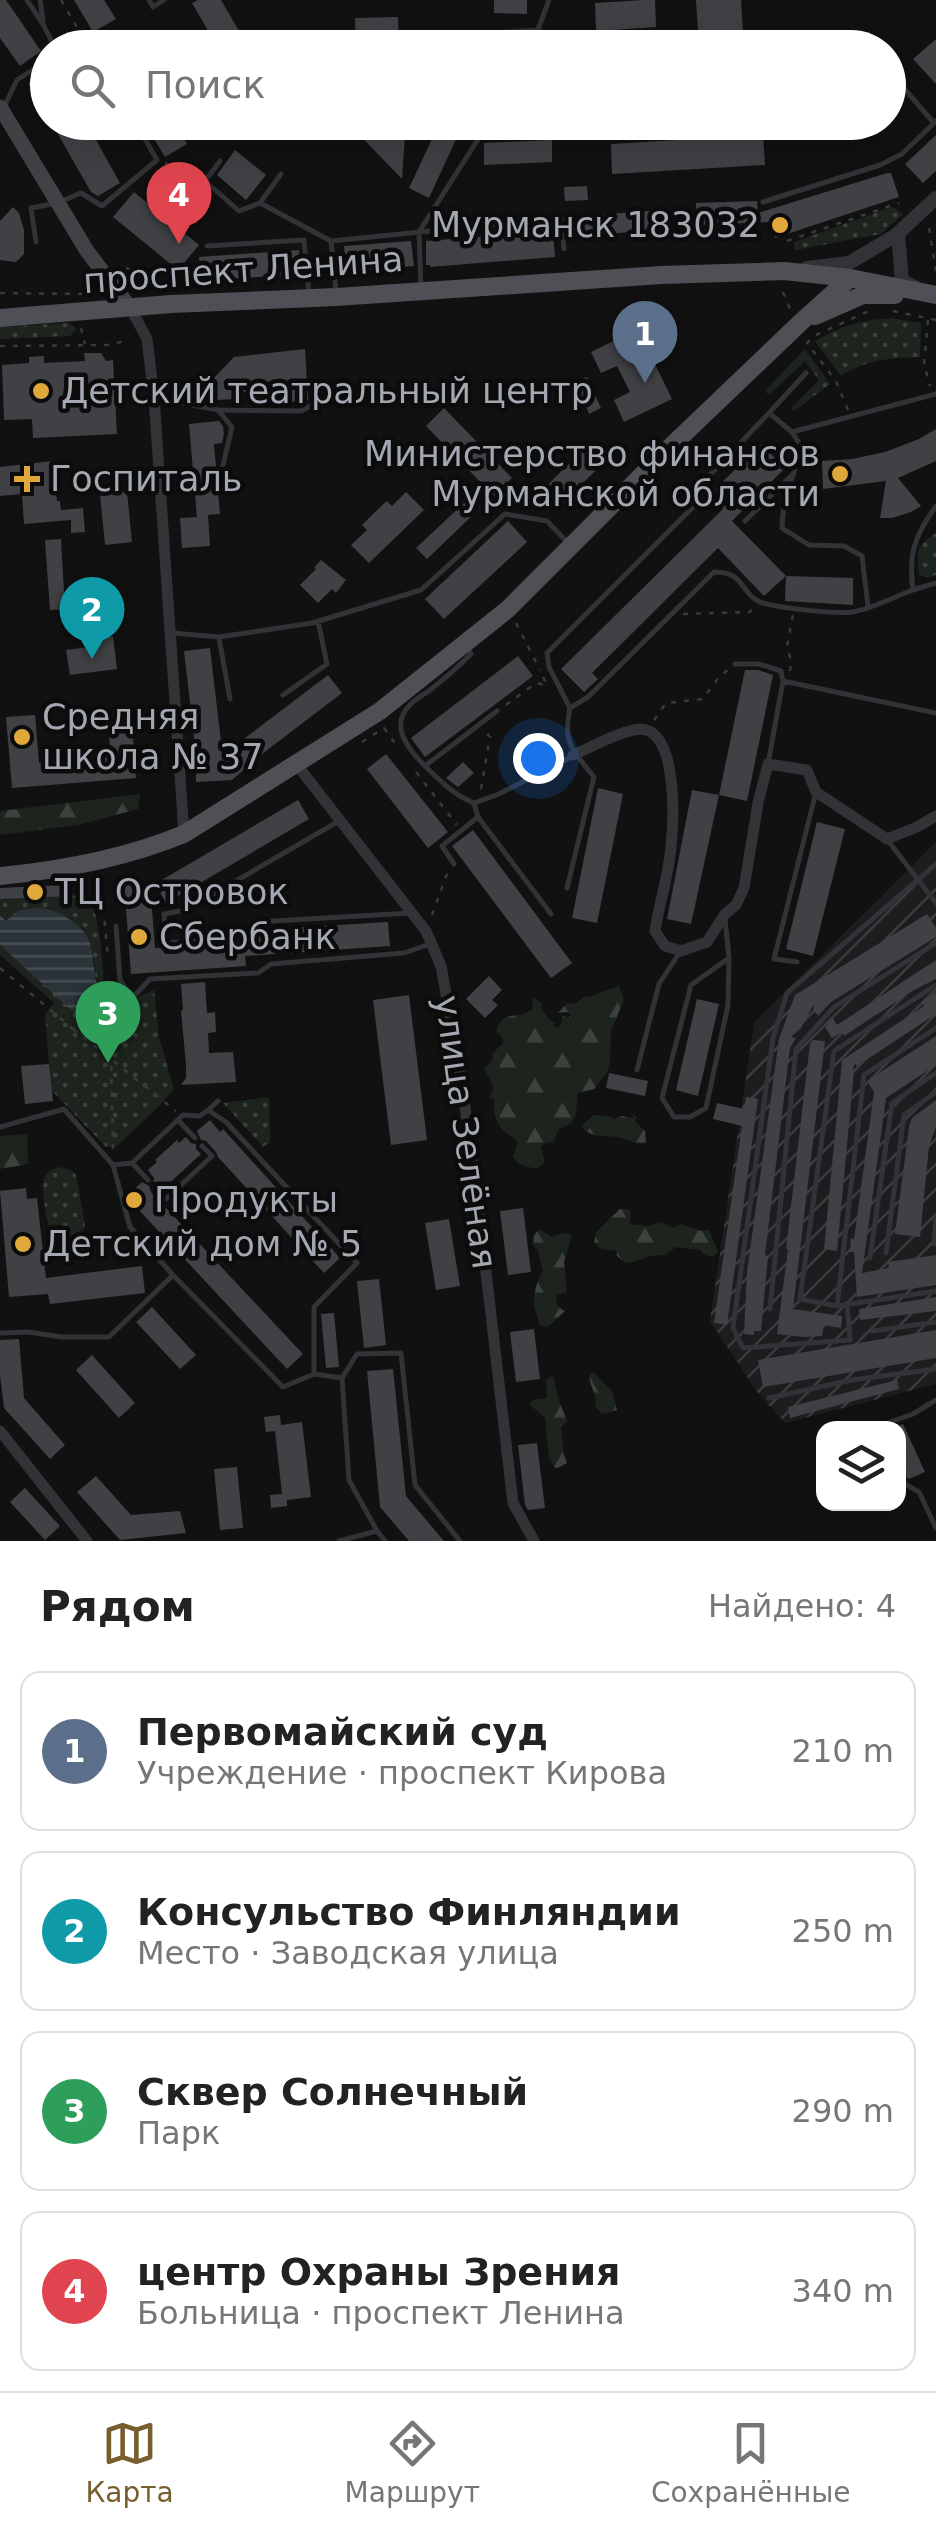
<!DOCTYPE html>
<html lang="ru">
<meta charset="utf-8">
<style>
:root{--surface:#fff;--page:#f2f2f2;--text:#222;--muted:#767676;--line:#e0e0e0;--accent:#775e2d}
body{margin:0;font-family:"DejaVu Sans",sans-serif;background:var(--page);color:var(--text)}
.controls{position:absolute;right:30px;bottom:30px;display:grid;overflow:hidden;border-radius:20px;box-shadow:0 10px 40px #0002}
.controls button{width:90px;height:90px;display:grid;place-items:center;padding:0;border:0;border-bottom:2px solid var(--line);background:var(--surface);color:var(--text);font:50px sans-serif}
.you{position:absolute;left:538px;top:758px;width:35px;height:35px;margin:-25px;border:8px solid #fff;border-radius:50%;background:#1a73e8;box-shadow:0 0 0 15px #1a73e833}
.badge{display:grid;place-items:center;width:65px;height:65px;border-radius:50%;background:var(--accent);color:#fff;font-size:32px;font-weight:700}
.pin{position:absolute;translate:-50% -82px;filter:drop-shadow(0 2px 5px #0008)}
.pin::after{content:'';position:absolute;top:52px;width:35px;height:30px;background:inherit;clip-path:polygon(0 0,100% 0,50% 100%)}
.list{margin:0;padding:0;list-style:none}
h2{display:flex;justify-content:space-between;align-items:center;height:130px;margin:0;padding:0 40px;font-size:42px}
h2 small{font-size:32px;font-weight:400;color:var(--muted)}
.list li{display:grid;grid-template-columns:65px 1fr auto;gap:30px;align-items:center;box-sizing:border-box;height:160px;margin:0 20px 20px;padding:0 20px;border:2px solid var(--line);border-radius:20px}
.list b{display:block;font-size:38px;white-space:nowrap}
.list p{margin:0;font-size:32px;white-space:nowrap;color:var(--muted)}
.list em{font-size:32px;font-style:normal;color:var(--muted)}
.icon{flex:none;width:55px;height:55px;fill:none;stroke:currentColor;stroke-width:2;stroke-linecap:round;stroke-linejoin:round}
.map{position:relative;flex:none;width:936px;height:1541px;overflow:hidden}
.search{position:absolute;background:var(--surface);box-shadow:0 10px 40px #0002;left:30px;right:30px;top:30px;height:110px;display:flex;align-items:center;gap:25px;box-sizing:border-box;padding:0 35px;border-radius:55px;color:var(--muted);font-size:38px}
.sheet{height:850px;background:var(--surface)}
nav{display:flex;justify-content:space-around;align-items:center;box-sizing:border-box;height:140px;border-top:2px solid var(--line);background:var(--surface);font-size:28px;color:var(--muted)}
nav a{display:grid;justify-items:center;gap:5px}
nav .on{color:var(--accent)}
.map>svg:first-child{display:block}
.industrial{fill:url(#industrial-furrows)}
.green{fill:url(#green-dots)}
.forest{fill:url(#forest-firs)}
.water{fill:url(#water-rules)}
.building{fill:#404145}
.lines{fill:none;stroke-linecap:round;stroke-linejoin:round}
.path{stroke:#383a3d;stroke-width:2.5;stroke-dasharray:5 8;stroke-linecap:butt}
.service{stroke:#323337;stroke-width:5}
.minor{stroke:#323337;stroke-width:11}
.tertiary{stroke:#323337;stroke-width:14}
.secondary{stroke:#404246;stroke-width:15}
.primary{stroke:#4e5055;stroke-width:18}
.poi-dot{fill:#e0a83b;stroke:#0c0c0d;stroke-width:4}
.labels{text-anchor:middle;stroke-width:9;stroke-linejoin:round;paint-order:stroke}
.poi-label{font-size:35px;fill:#a3a8b1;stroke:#0c0c0d;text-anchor:start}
.street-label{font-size:35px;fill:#a3a8b1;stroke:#0c0c0d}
</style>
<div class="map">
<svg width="936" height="1541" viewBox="0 0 936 1541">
<defs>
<pattern id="industrial-furrows" width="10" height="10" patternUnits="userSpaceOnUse" patternTransform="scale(2.5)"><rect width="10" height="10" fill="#1d1d1f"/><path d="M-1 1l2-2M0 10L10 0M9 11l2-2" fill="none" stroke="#3b3b3d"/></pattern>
<pattern id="green-dots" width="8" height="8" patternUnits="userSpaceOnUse" patternTransform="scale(2.5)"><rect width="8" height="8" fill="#1d241e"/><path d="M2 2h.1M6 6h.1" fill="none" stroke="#3b413c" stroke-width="1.8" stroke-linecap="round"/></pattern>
<pattern id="forest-firs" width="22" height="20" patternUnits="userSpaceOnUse" patternTransform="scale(2.5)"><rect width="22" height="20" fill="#1d241e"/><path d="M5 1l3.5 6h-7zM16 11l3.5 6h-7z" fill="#3b413c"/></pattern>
<pattern id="water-rules" width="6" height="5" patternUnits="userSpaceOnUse" patternTransform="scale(2.5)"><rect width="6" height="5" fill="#2b3339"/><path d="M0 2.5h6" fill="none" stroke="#474e53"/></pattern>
</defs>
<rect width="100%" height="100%" fill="#111112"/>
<!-- industrial -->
<path class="industrial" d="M936 842V1384L785 1423 757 1392 710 1321 754 1023Z"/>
<!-- green -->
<path class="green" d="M892 207 903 214 881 234 795 250 794 242Z
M891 318 921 323 920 357C890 358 867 359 841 376L815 341C840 326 862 320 891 318Z
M70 323 76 329 70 336 0 339V327Z
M805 349 830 384 794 411 791 408 819 380 805 361 769 395 765 391Z
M936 533V575L928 578 919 575C917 551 915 546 936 533Z
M87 895C103 920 102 970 105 999L87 1023 115 1007 154 990 159 1037 174 1089 160 1105 116 1147H106L51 1090 45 1014 54 1003 0 955V945L81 1018 100 992C95 981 95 971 94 960 92 931 73 920 48 908L6 921 0 915V899Z
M269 1097 270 1142 263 1147 223 1103Z
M60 1167 72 1171 76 1175 85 1223C84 1240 66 1256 53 1237 47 1228 39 1183 46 1174 51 1169 54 1169 60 1167Z"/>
<!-- forest -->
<path class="forest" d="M140 794 138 809 78 825 0 835V811Z
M619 986 624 1000 611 1031 610 1062 607 1072 594 1089 578 1093 576 1112 572 1123 559 1129 553 1142 545 1143 541 1147 545 1162 537 1169C526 1166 518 1167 513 1156L518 1142C515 1138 510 1136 506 1133 496 1124 492 1111 495 1100L489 1097 494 1088 484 1068 492 1061 493 1053 503 1043 502 1037 496 1031C504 1007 519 1022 533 1008L532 1000 535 998 543 1004 541 1007C544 1014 549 1020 556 1023L553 1026 557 1028 561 1024 563 1016 568 1018 571 1015 567 1012 558 1013 567 1003 576 1004 584 996 589 997Z
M631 1113 637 1117 635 1121 645 1131 646 1143C634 1145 633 1141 622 1138 606 1134 594 1140 581 1127L593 1115 607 1116 614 1119 622 1116 634 1118Z
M27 1134 28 1164 0 1169V1136Z
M620 1209H629L631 1214 629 1224 647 1226 661 1222 673 1228 681 1224 701 1231 709 1230 718 1252 713 1257 705 1255 700 1250 676 1247 665 1255C647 1254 642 1261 626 1263L617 1256 616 1251 601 1249 594 1243 596 1232Z
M540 1229 551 1237 563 1233 572 1235 564 1262 567 1292 557 1295C555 1304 557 1307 565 1311L548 1327 539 1325C539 1320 537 1315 535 1310 532 1298 536 1281 543 1272L538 1251 533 1245 534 1235Z
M593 1372 612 1391 617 1410 602 1414 595 1407C598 1397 590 1387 589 1376Z
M551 1376 554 1379 558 1398 567 1421 561 1427 564 1455 567 1463 556 1469 549 1458 545 1418 529 1404 533 1400 547 1398 546 1381Z"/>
<!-- water -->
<path class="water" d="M38 908C50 908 59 912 69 919 103 941 87 962 100 992L95 1003 81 1019 0 945V915L6 921 20 910Z"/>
<!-- building -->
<path class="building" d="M0 0H6L41 51 20 66 0 38Z
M74 0H104L116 19 93 32Z
M198 0H221L249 48H218L192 3Z
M494 0H527V14L494 13Z
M645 0H655L656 27 596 31 595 3Z
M696 0H741L744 48H699Z
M398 17 399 48H356L355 18Z
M936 39V84L913 59Z
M48 72V116L28 83Z
M51 122H86L120 183 98 196 91 192Z
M144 122H174L187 144 165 157Z
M347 122H406L402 179Z
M440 122H464L429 198 409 188Z
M763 135 765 165 612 174 611 144Z
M936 135V171L923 183 905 164Z
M552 140V162L484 165V143Z
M235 150 266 175 246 200 217 175Z
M887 173H891L899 197 775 238 770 222 697 225 696 203 757 201 758 213Z
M587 186 588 200 565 201 564 187Z
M134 192 199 245 178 270 113 217Z
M13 207 19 213 24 230V254L16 262 0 260V221Z
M663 210 664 229 583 236 581 216Z
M553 231 555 257 430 267V265H426V241Z
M411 241 414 266 346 272 344 246Z
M299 250 300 274 201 281 199 257Z
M638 329 672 399 624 422 614 400 630 392 617 366 601 373 591 352Z
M305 349 308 400 288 402 287 394 256 395 243 392 236 399 216 400 214 378 234 357Z
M84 353H101L106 361 113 360 117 434 33 438 32 419 4 420 2 365 29 363V357L44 356V363L85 361Z
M587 377 601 408 589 414 586 406 578 410 570 393 578 390 575 382Z
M444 408 512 478 494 496 426 426Z
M219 421 223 426 224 434 222 443 214 444 220 514 208 515 210 546 182 548 180 518 197 517 189 424Z
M936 429V461L898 478 921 506 911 512 892 518H880L886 481 823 489 822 461 852 459 885 452 919 439Z
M761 444 785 468 732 521 786 576 764 596 718 548 592 673 598 679 584 692 561 669 723 509 709 495Z
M585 447 602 464 555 511 538 495Z
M53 461 57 501H60L61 510 83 508 85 532 71 533V520L24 524 22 494 0 496V467Z
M127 492 132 542 105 545 100 494Z
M406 492 424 510 369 563 351 545 367 530 362 525 374 513 387 501 392 506Z
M465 502 475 513 427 559 416 548Z
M508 521 527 542 444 619 425 599Z
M61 539 65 609 50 610 45 540Z
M321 560 346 580 336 593 332 589 318 603 300 585 316 569 314 568Z
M786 576 853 578V605L785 601Z
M113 636 117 669 70 675 66 650 96 646 95 639Z
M210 648 223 759 245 738 328 675 342 693 258 757 232 780 196 782 195 745 184 651Z
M518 656 533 676 425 757 411 738Z
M745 670H758L773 675 747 801 719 795Z
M131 712 136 778 12 788 6 717 35 715 39 763 111 757 107 714Z
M386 754 448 832 428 848 367 769Z
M463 762 474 773 458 787 446 778Z
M598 788 623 794 597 923 572 918Z
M692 790 719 795 691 924 667 919Z
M298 800 309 819 166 903 155 884Z
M817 822 845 829 813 956 786 949Z
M473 830 572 963 551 978 452 846Z
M124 883 150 884 155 948H161L165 954H170L173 949 244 942 243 931 388 922 390 946 245 956 246 966 131 974Z
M64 885H69L70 896 0 899V888Z
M927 914 936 928V937L831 1002 818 1016 815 1012 813 1013 814 1004 801 1028 791 1037 796 1038 790 1048 765 1255 768 1256 761 1331H754V1335L744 1334 747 1272 779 1039 795 995Z
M936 960V979L914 990 844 1036 842 1032 832 1038 825 1027 833 1018 837 1025Z
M489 976 502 990 492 1000 498 1005 485 1018 466 999Z
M205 982 207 1013 215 1012 216 1032 208 1033 209 1053 233 1052 236 1082 181 1085 186 1078V1065L181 1010H183L181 984Z
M936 992V1014L857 1066 855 1063 853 1069 854 1071 837 1251 824 1249 842 1060 924 1006 922 1002Z
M409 995 427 1140 391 1145 373 1000Z
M697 999 719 1004 698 1096 676 1090Z
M936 1036V1065L886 1098 862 1273 889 1268 888 1262 936 1255V1285L857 1297 854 1252H850L851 1238 854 1239 874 1092 869 1084 870 1079Z
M813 1040 825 1041 793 1309 842 1316V1321L841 1328 824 1325 822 1336 804 1337 777 1334 788 1249H786L810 1043Z
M49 1064 53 1101 25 1104 21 1066Z
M609 1073 648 1081 645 1096 606 1088Z
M746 1097 758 1099 727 1325 714 1323 742 1126 713 1119 717 1103 744 1109Z
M936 1100V1127L929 1146 920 1237 895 1234 909 1127 912 1118Z
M210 1120 220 1132 223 1129 340 1258 324 1273 218 1157 216 1152 206 1141 201 1140 197 1131Z
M186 1137 191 1143 196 1144V1149L201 1154 164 1188 154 1182V1178L148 1170 157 1162 155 1160 177 1140 179 1143Z
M142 1182 149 1186 151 1192 303 1354 287 1369 137 1208 140 1206 129 1194Z
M26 1188 27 1199 37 1198 46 1278 142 1266 145 1293 50 1304 48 1294 9 1297 0 1191Z
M523 1208 531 1272 508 1275 500 1211Z
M449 1219 460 1286 436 1290 425 1223Z
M379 1279 386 1345 364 1348 357 1281Z
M936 1297V1311L860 1320 859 1309Z
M152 1307 196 1355 180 1369 136 1322Z
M334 1313 339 1367 326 1368 321 1314Z
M534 1329 540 1379 516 1382 510 1332Z
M936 1330V1358L763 1387 758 1360Z
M19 1339 24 1398 65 1445 50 1459 4 1408 0 1375V1340Z
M92 1355 135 1403 119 1418 76 1370Z
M393 1369 406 1496 444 1541H409L380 1507 367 1371Z
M897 1380 899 1389 790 1418 788 1407Z
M280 1415 281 1425 302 1422 311 1497 287 1500V1506L271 1508 270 1495 282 1494 275 1431 266 1432 264 1417Z
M903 1424 925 1472 909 1479 904 1476 898 1465V1426Z
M537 1443 545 1508 528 1510 525 1505 518 1445Z
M237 1467 243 1528 220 1530 214 1469Z
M96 1476 131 1515 180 1511 186 1533 120 1540 77 1492Z
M25 1488 60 1526 45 1540 10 1502Z"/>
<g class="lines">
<!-- path -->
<path class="path" d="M61 0 89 48
M165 163 199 178
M929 228 936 271
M787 241 899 203
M126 268 162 284
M783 292 790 309
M0 293 82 294
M893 311 936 320
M928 320 924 364 930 386
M81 328 85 344
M0 346 109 345 129 340
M848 410 836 381 807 343 814 336 871 310
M683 614 750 612 753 608
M516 623 540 670
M790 671 791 661 787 646 793 615
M543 677 547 685
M506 705 536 683 546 685
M654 720 666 703 703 699 719 677 729 669
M362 742 384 728 396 745
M416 772 457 825
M481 789 490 737 484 730
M102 895 108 957
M432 915 448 871
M0 968 72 1028C88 1033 99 1019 110 1007L111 985
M73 1029 176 1111
M113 1149 110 1007 123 999"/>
<!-- service -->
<path class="service" d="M27 0 43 24 55 48
M40 0 43 21
M149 0 153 7 164 0
M493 33 540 30
M531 48 549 0
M895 78 934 123
M4 107 17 80 48 60
M220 161 205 181 239 211 260 203 281 174
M763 202 880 165 902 154 936 121
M260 203 331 241 561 218 564 249
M331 241 336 292
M36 242 31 208 57 203 81 193 102 206 157 160 135 122
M207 246 304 240 309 294
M421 289 419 232 489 122
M157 398 218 410
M769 413 806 373
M792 432 801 446C795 475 782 499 782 528L809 545 844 546 862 556 868 606
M223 465 232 427 218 410 301 411 317 402 315 390
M745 521 793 474
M913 590 936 583
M172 633 219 637 312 623 421 590 505 514 547 521 568 543
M219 638 230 699
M467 648 471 654C458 667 444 679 429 691 423 695 415 699 410 705 389 725 408 749 424 765 440 781 454 795 474 803L499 794 571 757
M735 664H759L781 671 783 681 768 764
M783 681 936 713
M283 695 327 664 318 621
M570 708 549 667 547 653 695 505 707 478 769 413 792 432 936 394
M425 766 497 711
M474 803 478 817 551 914
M889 842 936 903
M454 864 442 846 478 817
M567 888 594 777C574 751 562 745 570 708L588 697 714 572C744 572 739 590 758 601 770 608 838 614 853 612 873 608 894 597 913 590 908 554 915 535 936 506
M725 919 729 958 691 985 662 1098 674 1117H690L706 1108 728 1005 729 958
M256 922 410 913
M116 926 120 980 130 995H135L150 979 258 973 271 964 404 953 430 944
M166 943 233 938
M167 948 164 914 186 910 339 821
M797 962 774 959 816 792
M936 985 834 1051 800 1299 837 1306 936 1291
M637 1070 659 984 680 952
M208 1110 218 1101
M178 1120 195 1138
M0 1127 64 1109 113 1165
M132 1163 148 1180
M155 1188 166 1199 212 1156 202 1146
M936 1217 934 1244 936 1243
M886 1253 904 1115 936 1092
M870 1258 892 1103 936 1073
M847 1303 850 1340 743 1348 733 1328 773 1038 787 993 936 864
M837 1306 864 1075 936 1028
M770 1309 796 1049 834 1007 936 943
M872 1331 936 1322
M0 1333 28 1332 62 1337H109L173 1275
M314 1374V1307L357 1263 226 1122 208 1110 200 1116 183 1115 132 1163 113 1165 130 1227 173 1275 283 1387 314 1374 342 1378
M769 1398 852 1380 936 1369
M874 1428 913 1414 936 1400
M898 1480 919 1492 936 1528
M377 1531 349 1480 342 1378 357 1354 401 1353 415 1485 460 1541
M339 1541 377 1531 385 1541"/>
<!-- minor -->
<path class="minor" d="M131 309 147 339 154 397 184 834
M573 755C590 748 630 725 646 730 677 739 674 820 671 846 669 875 659 903 655 931L665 946 681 951 707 942 725 914 736 905 744 888 758 803 768 764 807 770 816 792 887 839 917 827 936 816
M297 765 426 931 441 966 462 1084 479 1212 513 1503 534 1541
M0 1431 87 1541"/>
<!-- tertiary -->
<path class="tertiary" d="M898 234 902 281 917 288
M894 237 936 198
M807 268 849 263 898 234"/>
<!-- secondary -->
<path class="secondary" d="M0 107 87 251 131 309"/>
<!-- primary -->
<path class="primary" d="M815 316 863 295H895
M0 318 171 304 336 297 661 275 784 271 850 278 936 295
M0 876C62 870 126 858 184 834L380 711 508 609 666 451 801 322 850 278"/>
</g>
<!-- markers -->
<g class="poi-dot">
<circle cx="780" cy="225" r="10"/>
<circle cx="41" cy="391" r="10"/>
<circle cx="840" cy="474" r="10"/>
<path d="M22 464h10v10h10v10h-10v10h-10v-10h-10v-10h10z"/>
<circle cx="22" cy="737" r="10"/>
<circle cx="35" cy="892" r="10"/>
<circle cx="139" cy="937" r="10"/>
<circle cx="134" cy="1200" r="10"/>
<circle cx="23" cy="1244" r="10"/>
</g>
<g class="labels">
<!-- poi labels -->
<g class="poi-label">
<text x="760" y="237" text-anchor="end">Мурманск 183032</text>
<text x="61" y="403">Детский театральный центр</text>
<text x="820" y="466" text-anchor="end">Министерство финансов<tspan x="820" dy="40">Мурманской области</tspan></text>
<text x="50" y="491">Госпиталь</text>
<text x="42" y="729">Средняя<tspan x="42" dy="40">школа № 37</tspan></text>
<text x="55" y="904">ТЦ Островок</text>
<text x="159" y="949">Сбербанк</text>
<text x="154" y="1212">Продукты</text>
<text x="43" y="1256">Детский дом № 5</text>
</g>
<!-- street labels -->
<g class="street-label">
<text transform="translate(243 270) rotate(-4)" y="12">проспект Ленина</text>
<text transform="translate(466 1132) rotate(82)" y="12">улица Зелёная</text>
</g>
</g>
</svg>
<div class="controls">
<button><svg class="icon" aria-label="layers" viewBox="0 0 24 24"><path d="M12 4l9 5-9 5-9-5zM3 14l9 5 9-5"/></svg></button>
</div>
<div class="you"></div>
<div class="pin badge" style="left:645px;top:383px;background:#5c6f8a">1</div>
<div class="pin badge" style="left:92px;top:659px;background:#0f9aa8">2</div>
<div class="pin badge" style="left:108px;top:1063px;background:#2e9e5b">3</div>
<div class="pin badge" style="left:179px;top:244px;background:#e0444e">4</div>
<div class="search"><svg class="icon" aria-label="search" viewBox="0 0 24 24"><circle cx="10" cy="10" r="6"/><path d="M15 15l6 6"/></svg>Поиск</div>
</div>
<section class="sheet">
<h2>Рядом<small>Найдено: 4</small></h2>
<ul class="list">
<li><span class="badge" style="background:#5c6f8a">1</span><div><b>Первомайский суд</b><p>Учреждение · проспект Кирова</p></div><em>210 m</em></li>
<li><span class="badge" style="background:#0f9aa8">2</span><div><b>Консульство Финляндии</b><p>Место · Заводская улица</p></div><em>250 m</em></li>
<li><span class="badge" style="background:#2e9e5b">3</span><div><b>Сквер Солнечный</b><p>Парк</p></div><em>290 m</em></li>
<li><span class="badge" style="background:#e0444e">4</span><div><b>центр Охраны Зрения</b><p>Больница · проспект Ленина</p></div><em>340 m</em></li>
</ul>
</section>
<nav>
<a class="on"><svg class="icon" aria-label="map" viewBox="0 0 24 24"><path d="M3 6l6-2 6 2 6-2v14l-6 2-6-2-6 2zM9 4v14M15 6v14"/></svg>Карта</a>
<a><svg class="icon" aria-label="directions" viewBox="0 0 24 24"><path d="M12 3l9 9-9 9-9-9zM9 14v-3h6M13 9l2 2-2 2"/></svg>Маршрут</a>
<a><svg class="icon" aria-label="saved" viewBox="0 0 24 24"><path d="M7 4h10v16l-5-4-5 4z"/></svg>Сохранённые</a>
</nav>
